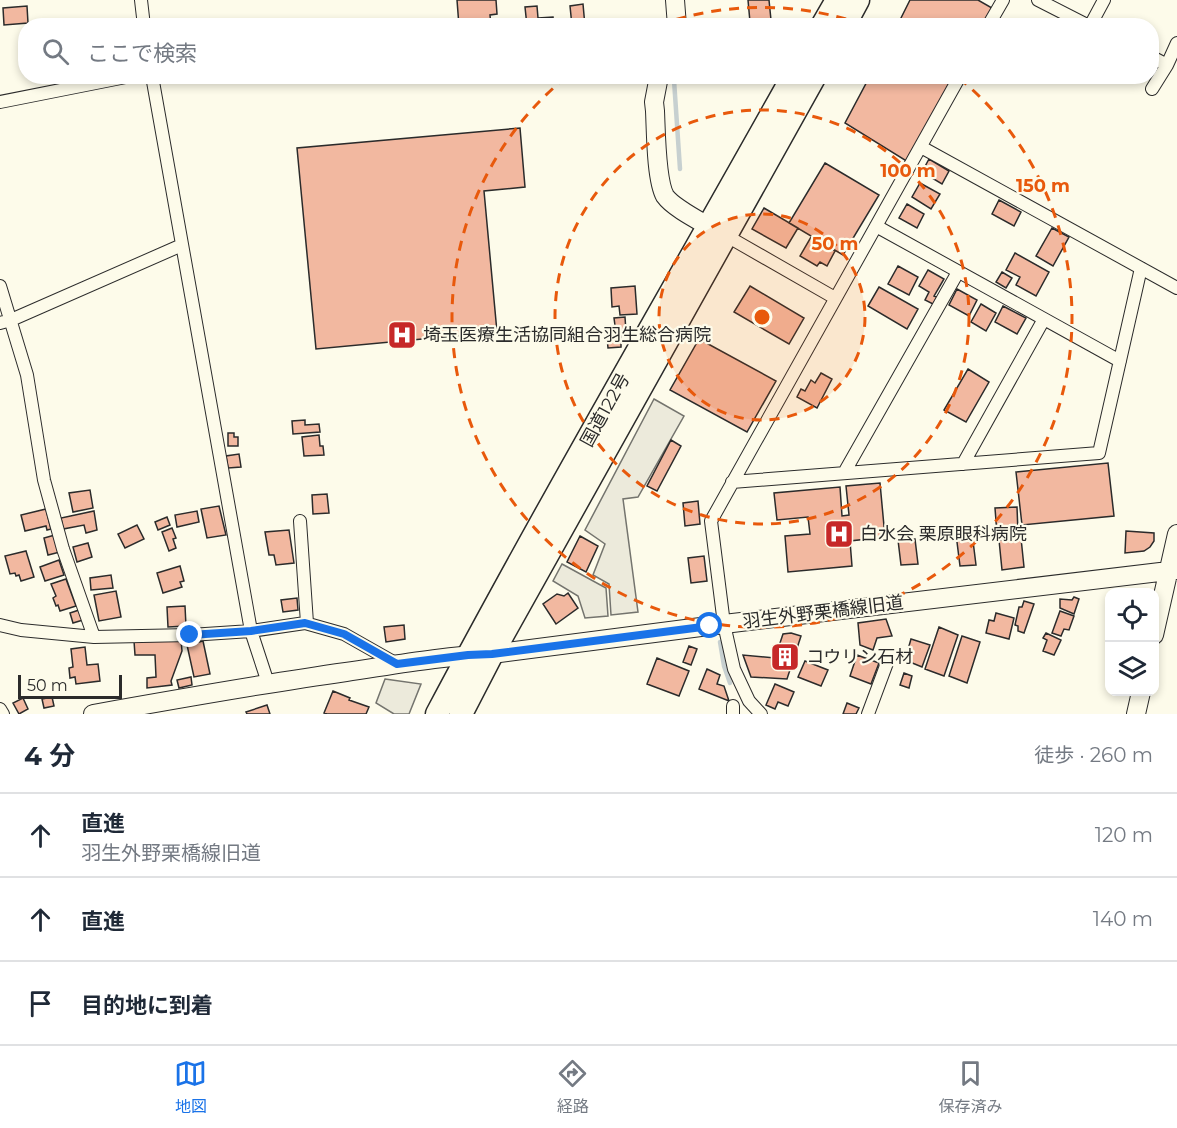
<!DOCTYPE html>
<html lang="ja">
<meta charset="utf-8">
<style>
:root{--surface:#fff;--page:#f2f2f3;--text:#1f2937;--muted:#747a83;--line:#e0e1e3;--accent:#1a73e8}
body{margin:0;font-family:Montserrat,"Noto Sans JP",sans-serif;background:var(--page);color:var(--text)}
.controls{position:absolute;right:18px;bottom:18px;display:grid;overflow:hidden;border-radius:12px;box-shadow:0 3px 9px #0003}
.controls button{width:54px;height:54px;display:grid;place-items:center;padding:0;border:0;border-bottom:2px solid var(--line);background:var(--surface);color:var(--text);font:30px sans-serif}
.scale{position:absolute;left:18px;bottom:15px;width:104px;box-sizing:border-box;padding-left:6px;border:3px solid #2b2b2b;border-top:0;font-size:16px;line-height:21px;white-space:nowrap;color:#2b2b2b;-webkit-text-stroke:4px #fdfbea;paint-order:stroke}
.stop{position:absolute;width:18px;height:18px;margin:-14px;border:4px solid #1a73e8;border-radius:50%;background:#fff}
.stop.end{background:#1a73e8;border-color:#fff;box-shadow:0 2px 6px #0008}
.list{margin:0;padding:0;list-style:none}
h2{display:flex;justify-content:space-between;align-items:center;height:78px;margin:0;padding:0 24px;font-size:26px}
h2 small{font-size:20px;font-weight:400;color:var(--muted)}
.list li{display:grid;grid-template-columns:39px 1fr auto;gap:18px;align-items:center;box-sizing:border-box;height:84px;padding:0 24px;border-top:2px solid var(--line)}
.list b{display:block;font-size:22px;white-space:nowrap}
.list p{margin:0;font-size:20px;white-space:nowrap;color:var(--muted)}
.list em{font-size:20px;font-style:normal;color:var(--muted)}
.icon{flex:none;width:33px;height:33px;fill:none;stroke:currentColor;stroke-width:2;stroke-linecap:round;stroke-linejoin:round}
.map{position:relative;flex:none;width:1177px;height:714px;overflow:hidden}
.search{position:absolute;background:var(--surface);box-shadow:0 3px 9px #0003;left:18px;right:18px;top:18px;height:66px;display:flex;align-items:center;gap:15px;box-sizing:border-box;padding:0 21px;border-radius:24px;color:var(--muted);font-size:22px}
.sheet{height:330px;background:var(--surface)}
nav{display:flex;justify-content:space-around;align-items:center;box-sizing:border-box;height:84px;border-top:2px solid var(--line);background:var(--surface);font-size:16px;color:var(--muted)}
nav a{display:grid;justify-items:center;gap:3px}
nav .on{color:var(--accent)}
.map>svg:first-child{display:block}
.parking{fill:#eceadb;stroke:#74746e;stroke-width:1.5}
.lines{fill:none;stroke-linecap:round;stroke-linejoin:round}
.stream{stroke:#c7d0d0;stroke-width:4.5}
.building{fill:#f2b8a0;stroke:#2b2b2b;stroke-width:1.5}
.street-casing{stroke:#2b2b2b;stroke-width:14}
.secondary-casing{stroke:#2b2b2b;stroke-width:20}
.highway-casing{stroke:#2b2b2b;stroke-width:25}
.street{stroke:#fdfbea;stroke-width:12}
.secondary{stroke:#fdfbea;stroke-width:18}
.highway{stroke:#fdfbea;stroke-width:22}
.route{stroke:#1a73e8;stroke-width:8}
.ring{fill:none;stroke:#e8590c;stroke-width:3;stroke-dasharray:10 8}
.labels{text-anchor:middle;stroke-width:4.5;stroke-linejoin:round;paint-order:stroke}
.poi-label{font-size:18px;fill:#2b2b2b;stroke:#fdfbea;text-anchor:start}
.street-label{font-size:18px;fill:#2b2b2b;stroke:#fdfbea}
.centre{fill:#e8590c;stroke:#fdfbea;stroke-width:3}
.ring-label{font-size:18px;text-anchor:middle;font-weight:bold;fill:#e8590c;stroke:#fdfbea;stroke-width:4.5;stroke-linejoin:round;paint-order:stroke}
</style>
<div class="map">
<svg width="1177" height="714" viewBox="0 0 1177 714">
<rect width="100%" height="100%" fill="#fdfbea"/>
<!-- parking -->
<path class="parking" d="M654 399 684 416 638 497 623 499 638 612 611 615 609 584 593 575 605 544 585 530Z
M562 564 606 588 608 616 585 618 578 596 553 581Z
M385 679 421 684 409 714H394L376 703Z"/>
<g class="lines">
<!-- stream -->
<path class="stream" d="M674 80 680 169
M720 642 724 666 730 683"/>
</g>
<!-- building -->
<path class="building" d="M457 0H496L497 14 490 15 491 26H459Z
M748 0H769L771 20 750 22Z
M910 0H978L992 8 982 26H897Z
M583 4 585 26H572L570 6Z
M27 6 28 23 4 25 3 8Z
M537 6 538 18 553 17 554 26H527L525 7Z
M870 76H954L908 162 845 123Z
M520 128 525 187 484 191 497 332 316 349 297 148Z
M929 159 949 171 942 184 922 172Z
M825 163 879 195 843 255 789 223Z
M920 183 940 194 931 209 912 197Z
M999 200 1021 212 1014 226 992 214Z
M907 204 924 214 917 228 899 218Z
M764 208 798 228 786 248 752 229Z
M1052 228 1069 237 1053 266 1036 256Z
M811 237 835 251 827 266 820 262 817 266 800 256Z
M1015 253 1049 272 1036 296 1016 285 1020 277 1006 270Z
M898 266 918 277 909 295 888 284Z
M928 270 944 279 934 296 937 297 933 304 925 300 929 292 919 286Z
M1002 272 1012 278 1006 288 996 282Z
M635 286 637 314 620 315 619 306 612 307 611 288Z
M750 286 804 318 789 344 734 312Z
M879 287 918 309 907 329 868 306Z
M957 289 977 300 969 316 949 305Z
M981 304 996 313 986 331 971 322Z
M1003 306 1026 318 1017 334 995 322Z
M625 317 626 332 616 333 614 318Z
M621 336V347L608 348 607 337Z
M699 339 776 381 747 432 670 390Z
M968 369 989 382 966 422 944 410Z
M821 373 832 379 817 408 797 397 801 389 805 391 811 380 815 383Z
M305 420V425L319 424 320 432 293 434 292 421Z
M228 433H234V437H238V446H228Z
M319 435 320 446H323L324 455 304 456 302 437Z
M671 440 681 446 657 491 647 486Z
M239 454 241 467 228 468 226 456Z
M1108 463 1114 516 1022 525 1016 472Z
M880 483 885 537 850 541 852 566 788 572 785 536 810 534 808 517 777 520 774 493 840 487 842 516 849 515 846 486Z
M90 490 93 508 73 512 69 493Z
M327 494 329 513 313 514 312 495Z
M698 501 700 524 685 526 683 503Z
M219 506 226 535 207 538 201 509Z
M1017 507 1018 533 997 534 995 508Z
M46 509 51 529 47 530 46 526 25 531 21 515Z
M94 511 97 530 86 533 84 525 63 529 61 518Z
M197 511 199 522 177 527 175 515Z
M167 517 170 525 158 530 155 522Z
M137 525 144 539 125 548 118 534Z
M172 528 176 538 173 539 176 548 169 551 162 532Z
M289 530 294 563 276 565 274 555H269L265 532Z
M1126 531 1154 533V541L1150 547 1144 551 1125 553Z
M972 533 976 565 960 566 956 534Z
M55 535 60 552 48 555 44 538Z
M580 536 598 546 586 572 567 562Z
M1021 538 1024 567 1002 570 999 540Z
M915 539 918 564 901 565 898 540Z
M88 543 92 557 77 562 73 547Z
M26 551 34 577 21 581 19 575 16 576 15 573 10 574 5 556Z
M704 556 707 581 691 583 688 558Z
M59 560 64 575 45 581 40 567Z
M180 566 184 581 180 582 182 587 163 593 157 573Z
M111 575 113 588 91 590 90 578Z
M66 579 76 606 60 611 58 605 56 606 53 598 56 596 51 584Z
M116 591 121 617 99 621 94 595Z
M568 593 578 608 556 624 543 604 557 594 564 596Z
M1074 597 1079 599 1074 614 1060 608V599L1072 600Z
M297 598 298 610 283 612 281 600Z
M1024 601 1034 604 1024 633 1018 631V626L1015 625 1019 607H1022Z
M185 606 186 626 168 627 167 607Z
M79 610 83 620 73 623 70 613Z
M1060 611 1074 616 1069 630 1064 629 1061 636 1052 633Z
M996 613 1014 618 1009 639 986 633 989 620 994 621Z
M886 619 892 636 877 638 873 650 860 645 858 623Z
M404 625 405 639 386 642 384 627Z
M939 627 958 635 944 676 925 669Z
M791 633 801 636 787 679 751 677 743 655 775 658 783 634Z
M1046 633 1061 640 1054 655 1043 651 1047 640 1043 638Z
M962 636 980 642 967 683 949 676Z
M911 639 930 645 922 667 905 660Z
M181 640 182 651 171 681 172 685 147 688V678L156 677 155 655H135L134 641Z
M203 641 210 674 194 677 187 645Z
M689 646 697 649 691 665 683 662Z
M85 647 87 665 98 664 100 681 76 684 75 677 70 678 69 668 73 667 71 649Z
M857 655 879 663 871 684 850 676Z
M657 658 689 671 679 696 647 684Z
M805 661 828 670 821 686 798 677Z
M707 669 720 675 717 684 724 686 729 701 699 689Z
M904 673 912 676 909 688 900 685Z
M191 677 192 685 179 688 177 680Z
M775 684 794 692 788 706 778 702 775 709 766 705Z
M333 691 350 698 349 700 369 707 366 714H327L324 713Z
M52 697 54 706 44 708 42 699Z
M23 698 28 709 19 714 13 703Z
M847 703 859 708 856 714H843Z
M267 705 270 714H247L246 712Z"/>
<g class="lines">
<!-- street casing -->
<g class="street-casing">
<path id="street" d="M141 0 144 26
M1038 0 1089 26
M988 26 1003 0
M1090 26 1104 0
M1152 57 1167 65
M152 76 251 631 268 683
M1152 89 1167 65 1177 43
M0 102 131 76
M921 147 1177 288
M876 226 1120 361
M725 235 835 298
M0 286 27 375 44 480 63 549 94 637
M0 323 11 320 182 245
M963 464 1044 319
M844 473 958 272
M732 482 1099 453 1141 268
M300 521 307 623
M0 625 21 630 94 637 190 635 251 631 305 623 344 634 397 664
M0 709 3 714
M733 714V706
M761 714 749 701 734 669 724 624 711 521 960 76
M868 714 887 663"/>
</g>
<!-- secondary casing -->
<g class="secondary-casing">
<path id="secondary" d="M675 0 677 26
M659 76 654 102 655 111C656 131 656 180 665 196 674 209 706 224 720 233
M1154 635 1177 534
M93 714C177 699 261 684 346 672 394 665 443 656 492 654L724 624 1177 570
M1136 714 1141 692"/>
</g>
<!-- highway casing -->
<g class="highway-casing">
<path id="highway" d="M822 26 837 0
M844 26 858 0
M437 714C551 499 674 289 793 76
M461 714 492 654 815 76"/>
</g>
<!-- street -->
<use href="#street" class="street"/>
<!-- secondary -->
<use href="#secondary" class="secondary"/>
<!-- highway -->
<use href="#highway" class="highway"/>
</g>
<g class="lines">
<!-- route -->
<path class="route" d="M190 635 251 631 305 623 344 634 397 664 468 655 492 654 710 626"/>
</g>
<!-- distance rings -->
<circle cx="762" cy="317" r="103" fill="#e8590c" fill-opacity=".12"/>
<g class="ring">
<circle cx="762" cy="317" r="103"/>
<circle cx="762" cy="317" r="207"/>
<path d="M659 25A310 310 0 0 1 865 25M959 78A310 310 0 1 1 565 78"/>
</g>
<!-- icons -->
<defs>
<g id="hospital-square" transform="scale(1.5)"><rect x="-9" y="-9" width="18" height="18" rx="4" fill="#c62828" stroke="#fdfbea"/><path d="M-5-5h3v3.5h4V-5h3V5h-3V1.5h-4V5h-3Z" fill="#fff"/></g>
<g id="building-square" transform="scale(1.5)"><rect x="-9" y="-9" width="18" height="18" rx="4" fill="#c62828" stroke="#fdfbea"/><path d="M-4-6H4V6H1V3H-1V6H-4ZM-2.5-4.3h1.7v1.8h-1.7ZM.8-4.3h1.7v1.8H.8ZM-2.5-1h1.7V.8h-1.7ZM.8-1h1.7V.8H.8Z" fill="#fff"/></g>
</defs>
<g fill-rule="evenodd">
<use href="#hospital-square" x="402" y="335"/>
<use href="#hospital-square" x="839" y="534"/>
<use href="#building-square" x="785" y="657"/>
</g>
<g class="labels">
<!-- poi labels -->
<g class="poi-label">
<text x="423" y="341">埼玉医療生活協同組合羽生総合病院</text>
<text x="860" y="540">白水会 栗原眼科病院</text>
<text x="806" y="663">コウリン石材</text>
</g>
<!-- street labels -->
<g class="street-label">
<text transform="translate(605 410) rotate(-61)" y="6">国道122号</text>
<text transform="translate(823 612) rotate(-7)" y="6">羽生外野栗橋線旧道</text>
</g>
</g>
<circle cx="762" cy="317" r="9" class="centre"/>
<g class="ring-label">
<text x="908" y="177">100 m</text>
<text x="1043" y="192">150 m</text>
<text x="835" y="250">50 m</text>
</g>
</svg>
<div class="controls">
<button><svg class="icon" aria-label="locate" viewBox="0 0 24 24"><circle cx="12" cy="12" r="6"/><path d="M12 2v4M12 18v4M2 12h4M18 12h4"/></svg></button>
<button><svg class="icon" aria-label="layers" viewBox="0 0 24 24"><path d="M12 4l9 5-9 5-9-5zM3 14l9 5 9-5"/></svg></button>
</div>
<div class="scale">50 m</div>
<div class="stop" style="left:710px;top:626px"></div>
<div class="stop end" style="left:190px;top:635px"></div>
<div class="search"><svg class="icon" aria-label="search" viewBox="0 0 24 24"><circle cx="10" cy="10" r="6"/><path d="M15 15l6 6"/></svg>ここで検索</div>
</div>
<section class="sheet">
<h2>4 分<small>徒歩 · 260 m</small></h2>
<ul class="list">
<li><svg class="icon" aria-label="ahead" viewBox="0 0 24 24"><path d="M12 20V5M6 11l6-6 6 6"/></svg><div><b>直進</b><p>羽生外野栗橋線旧道</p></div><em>120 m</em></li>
<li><svg class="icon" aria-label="ahead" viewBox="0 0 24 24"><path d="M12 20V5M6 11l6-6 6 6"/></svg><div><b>直進</b></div><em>140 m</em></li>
<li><svg class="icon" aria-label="arrive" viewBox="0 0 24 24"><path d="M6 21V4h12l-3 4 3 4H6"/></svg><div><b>目的地に到着</b></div></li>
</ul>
</section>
<nav>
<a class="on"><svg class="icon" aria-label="map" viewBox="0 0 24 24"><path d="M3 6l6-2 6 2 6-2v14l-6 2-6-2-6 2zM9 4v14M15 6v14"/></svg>地図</a>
<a><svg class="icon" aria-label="directions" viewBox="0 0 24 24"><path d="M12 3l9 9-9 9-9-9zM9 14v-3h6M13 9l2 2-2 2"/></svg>経路</a>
<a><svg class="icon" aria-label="saved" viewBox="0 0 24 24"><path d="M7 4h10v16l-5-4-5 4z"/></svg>保存済み</a>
</nav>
